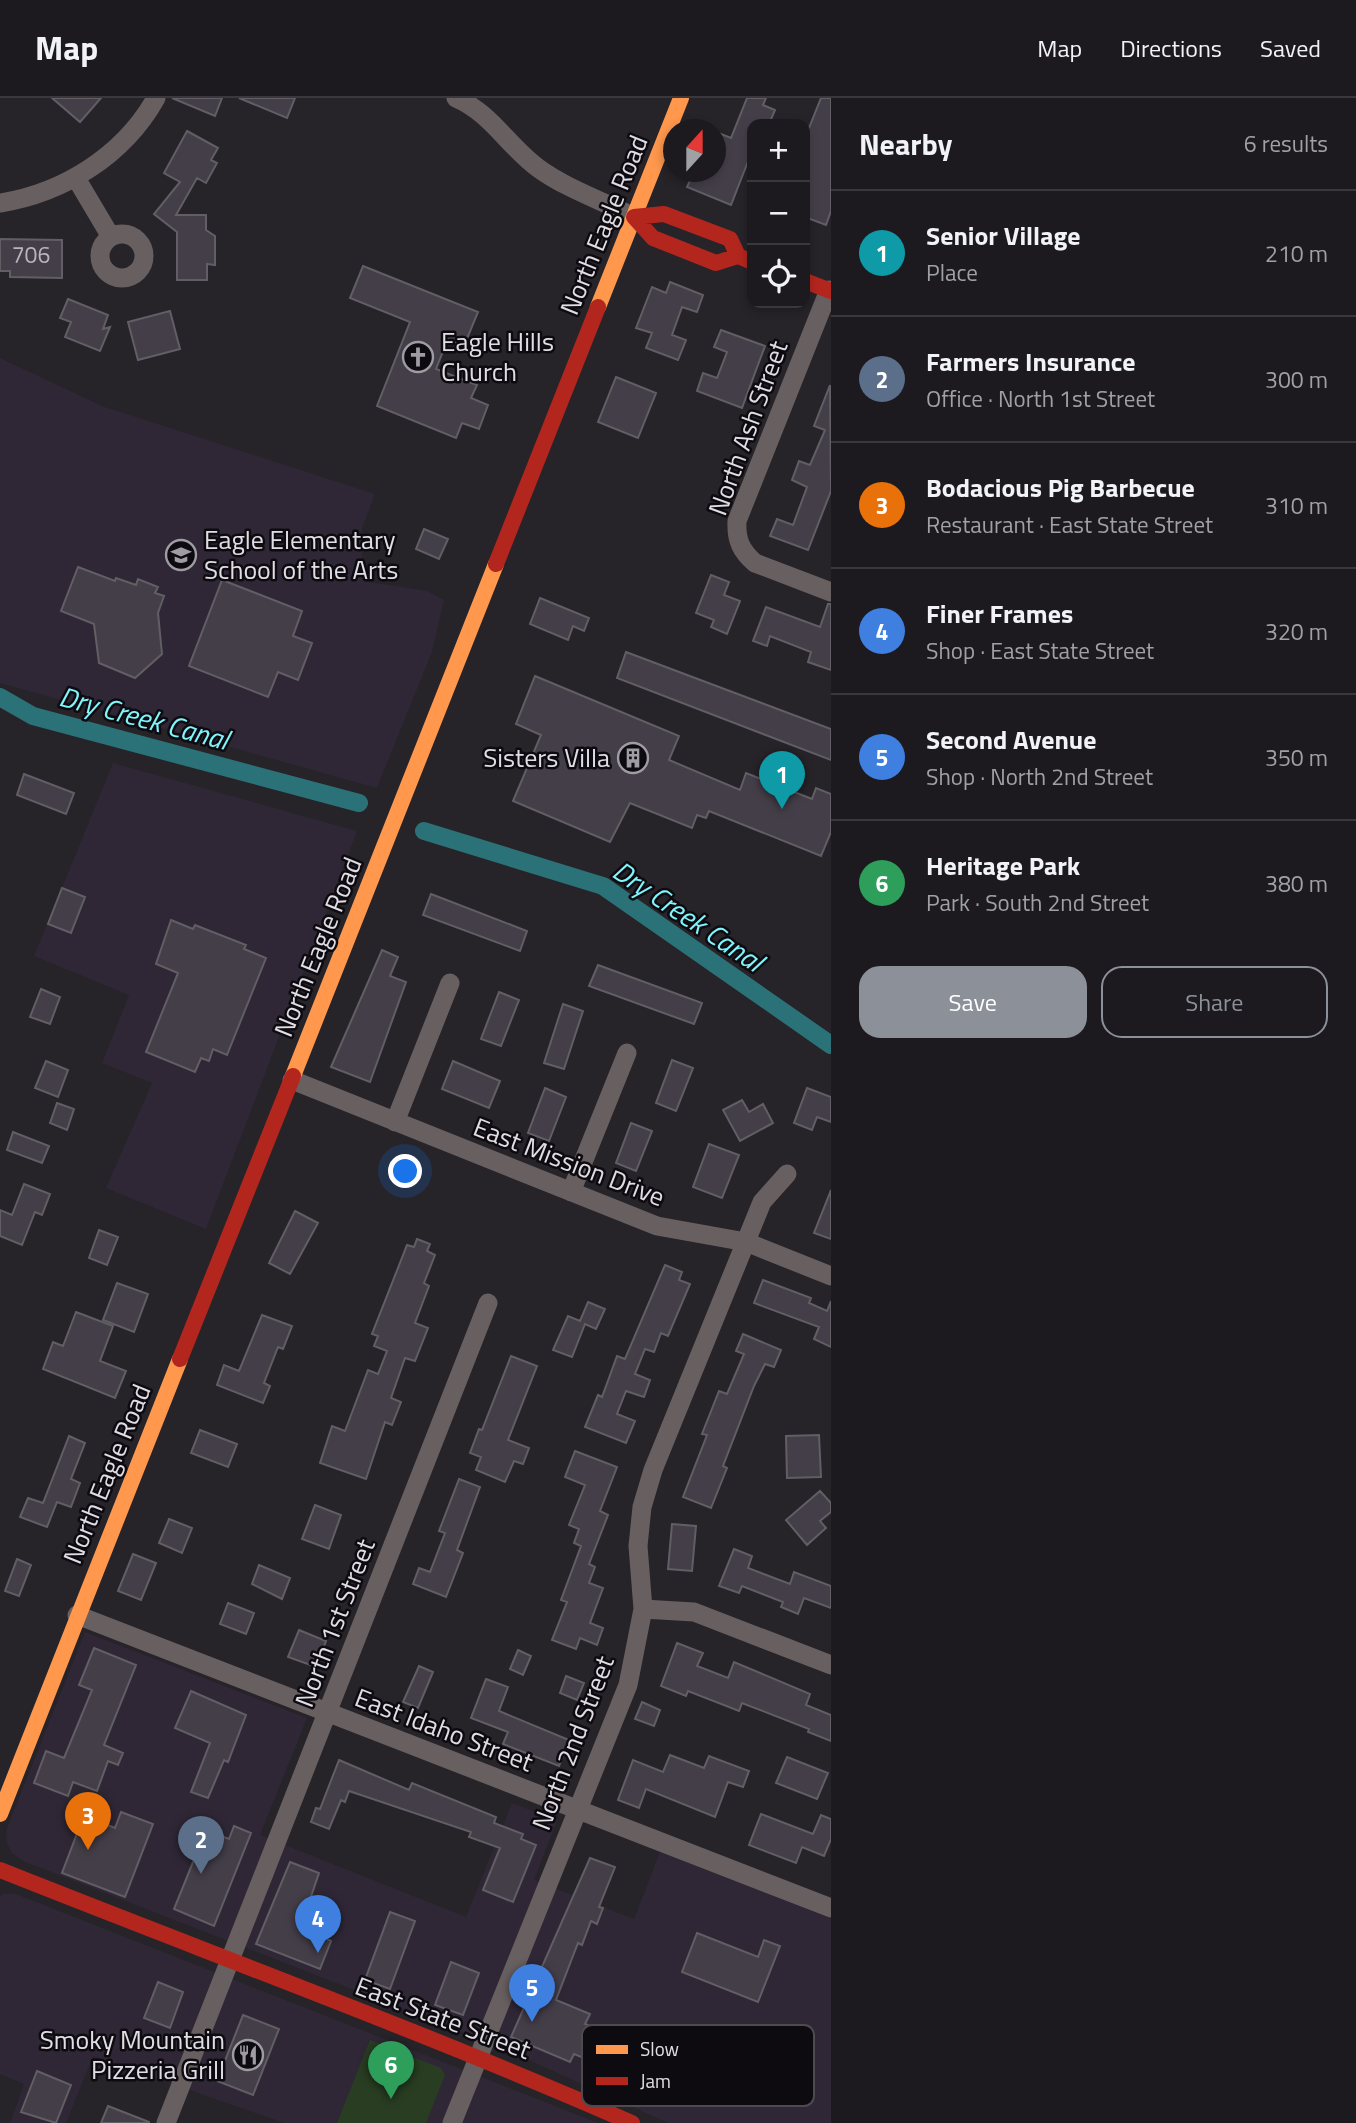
<!DOCTYPE html>
<meta charset="utf-8">
<style>
:root{--surface:#1c1a1f;--page:#252328;--text:#f1f3f6;--muted:#a0a1a4;--line:#3a383d;--accent:#8c9099}
body{margin:0;font-family:"Titillium Web",sans-serif;background:var(--page);color:var(--text)}
.controls{position:absolute;right:21px;top:21px;display:grid;overflow:hidden;border-radius:14px;box-shadow:0 4px 10px #0003}
.controls button{width:63px;height:63px;display:grid;place-items:center;padding:0;border:0;border-bottom:2px solid var(--line);background:var(--surface);color:var(--text);font:35px sans-serif}
.compass{position:absolute;left:663px;top:21px;width:63px;height:63px;border-radius:50%;background:var(--surface);box-shadow:0 4px 10px #0003;rotate:21deg}
.you{position:absolute;left:406px;top:1074px;width:24px;height:24px;margin:-18px;border:5px solid #fff;border-radius:50%;background:#1a73e8;box-shadow:0 0 0 10px #1a73e833}
.badge{display:grid;place-items:center;width:46px;height:46px;border-radius:50%;background:var(--accent);color:#fff;font-size:23px;font-weight:700}
.pin{position:absolute;translate:-50% -58px;filter:drop-shadow(0 2px 4px #0008)}
.pin::after{content:'';position:absolute;top:37px;width:24px;height:21px;background:inherit;clip-path:polygon(0 0,100% 0,50% 100%)}
.list{margin:0;padding:0;list-style:none}
h2{display:flex;justify-content:space-between;align-items:center;height:91px;margin:0;padding:0 28px;font-size:30px}
h2 small{font-size:23px;font-weight:400;color:var(--muted)}
.list li{display:grid;grid-template-columns:46px 1fr auto;gap:21px;align-items:center;box-sizing:border-box;height:126px;padding:0 28px;border-top:2px solid var(--line)}
.list b{display:block;font-size:26px;white-space:nowrap}
.list p{margin:0;font-size:23px;white-space:nowrap;color:var(--muted)}
.list em{font-size:23px;font-style:normal;color:var(--muted)}
.actions{display:flex;gap:14px;padding:21px 28px}
.actions a{flex:1;padding:16px 0;border:2px solid var(--accent);border-radius:21px;text-align:center;font-size:24px;color:var(--accent)}
.actions .main{background:var(--accent);color:#fff}
.icon{flex:none;width:38px;height:38px;fill:none;stroke:currentColor;stroke-width:2;stroke-linecap:round;stroke-linejoin:round}
.map{position:relative;flex:none;width:831px;height:2025px;overflow:hidden}
header{display:flex;align-items:center;gap:42px;box-sizing:border-box;height:98px;padding:0 35px;background:var(--surface);border-bottom:2px solid var(--line)}
header strong{font-size:33px}
nav{display:flex;gap:38px;margin-inline-start:auto;font-size:24px}
main{display:flex}
aside{flex:1;background:var(--surface)}
.map>svg:first-child{display:block}
.built{fill:#2f2736}
.green{fill:#283d22}
.lines{fill:none;stroke-linecap:round;stroke-linejoin:round}
.canal{stroke:#2a7277;stroke-width:18}
.building{fill:#443e49;stroke:#615e64;stroke-width:2}
.street{stroke:#685f60;stroke-width:19}
.slow{stroke:#ff974d;stroke-width:16}
.jam{stroke:#b3261e;stroke-width:16}
.labels{text-anchor:middle;stroke-width:5;stroke-linejoin:round;paint-order:stroke}
.number-label{font-size:23px;fill:#b9b5bd}
.street-label{font-size:26px;fill:#e0dde4;stroke:#0e0b10}
.poi-label{font-size:26px;fill:#e0dde4;stroke:#0e0b10;text-anchor:start}
.water-label{font-size:28px;font-style:italic;fill:#80f5fc;stroke:#0e0b10}
.key{fill:#0e0b10;stroke:#4d4a50;stroke-width:2}
.key-label{font-size:19px;fill:#e0dde4}
</style>
<header>
<strong>Map</strong>
<nav><a>Map</a><a>Directions</a><a>Saved</a></nav>
</header>
<main>
<div class="map">
<svg width="831" height="2025" viewBox="0 0 831 2025">
<rect width="100%" height="100%" fill="#262329"/>
<!-- built -->
<path class="built" d="M0 260 102 308 375 396 362 430V483L427 493 444 502 432 554 377 690 0 585Z
M113 665 357 733 206 1131 106 1090 152 985 102 965 129 897 34 858Z
M85 1534 307 1620 260 1737 466 1819 512 1705 557 1722 534 1782 634 1821 660 1754 831 1820V2025H668L498 1948 23 1763 12 1755 6 1743 7 1730Z
M4 1796H16L598 2025H284L93 1958 66 2025H10L24 1986 0 1976V1798Z"/>
<!-- green -->
<path class="green" d="M370 1942 441 1970 445 1977 426 2025H337Z"/>
<g class="lines">
<!-- canal -->
<path class="canal" d="M0 599 33 618 359 705
M424 733 603 788 831 947"/>
</g>
<!-- building -->
<path class="building" d="M52 0H101L80 24Z
M172 0H222L215 18Z
M239 0H295L287 20Z
M747 0H766L763 7 775 12 769 26H752V53L731 107 687 89 694 74H716V34L731 40Z
M821 0H831V113L826 127 805 119V40Z
M187 33 218 50 211 62 217 65 206 85 197 80 176 117H206V132L215 138V167L207 166V182H177V134L154 116 180 84 164 75Z
M0 141 62 142V180L10 179V173H0Z
M363 168 478 214 464 248 448 241 436 271 477 287 471 300 488 307 479 331 462 325 456 340 377 308 410 224 350 200Z
M670 184 703 197 697 214 682 209 672 237 686 242 678 262 646 250 652 235 636 230 652 189 666 195Z
M68 201 108 217 103 231 110 229 100 253 65 239 71 224 60 220Z
M170 213 180 251 138 262 128 224Z
M721 232 765 248 742 310 697 293 703 275 717 280 727 254 714 249Z
M616 279 656 295 638 340 598 324Z
M830 287 831 393 808 452 770 438 777 421 793 427 807 389 792 382 799 363 810 367 825 332 814 328Z
M424 431 448 441 439 461 416 451Z
M78 469 115 483 116 480 136 487 138 481 158 489 155 495 164 498 158 515 162 556 135 580 99 565 94 526 61 513Z
M711 477 729 484 724 497 740 503 727 536 711 529 714 522 696 515Z
M222 482 302 513 293 538 312 545 298 582 278 574 268 599 189 568Z
M540 500 589 520 584 533 573 528 568 542 530 526Z
M828 506H831V572L808 564 811 554 770 538 767 548 753 543 766 509 820 529Z
M626 554 831 631V662L617 580Z
M535 578 679 638 669 662 740 692 746 675 812 701 816 690 831 696V734L821 758 709 713 706 720 697 717 692 730 630 705 610 744 513 703 541 637 516 626Z
M24 676 74 695 66 716 17 697Z
M62 790 85 799 71 835 48 826Z
M431 796 527 833 520 853 423 817Z
M171 822 193 831 195 827 246 847 244 851 266 860 227 957 213 951 209 963 201 960 195 974 146 954 178 875 156 866Z
M382 852 398 859 390 878 406 884 370 984 331 969Z
M598 867 702 905 694 926 589 888Z
M41 891 60 899 50 926 30 919Z
M499 894 519 902 501 948 481 941Z
M563 906 583 913 564 971 544 965Z
M672 962 693 970 676 1013 656 1005Z
M46 963 68 972 58 999 35 990Z
M453 963 500 983 489 1010 442 991Z
M545 990 566 999 549 1043 528 1035Z
M807 990 831 999V1024L817 1019 812 1032 794 1025Z
M742 1002 749 1014 763 1006 773 1025 740 1043 723 1012Z
M57 1005 74 1011 67 1032 50 1025Z
M631 1025 652 1033 636 1073 616 1065Z
M13 1034 49 1048 42 1065 7 1052Z
M709 1046 739 1057 722 1100 693 1089Z
M24 1086 50 1096 42 1117 35 1114 22 1147 0 1138V1112L12 1117Z
M831 1092V1141L814 1135Z
M295 1113 318 1125 290 1176 269 1165Z
M99 1132 118 1139 107 1167 89 1160Z
M417 1141 430 1146 427 1153 435 1157 424 1185 429 1188 415 1225 428 1230 415 1263 405 1260 391 1300 401 1304 392 1327 385 1324 366 1381 320 1365 332 1328 345 1333 368 1272 378 1276 387 1253 374 1248 378 1238 372 1236 407 1147 414 1149Z
M665 1167 682 1174 679 1182 690 1186 668 1238 661 1235 654 1254 645 1251 635 1276 650 1282 644 1299 626 1293 617 1316 635 1323 626 1345 585 1329 598 1297 602 1299 617 1258 625 1261Z
M763 1182 811 1200 809 1205 827 1213 831 1203V1249L814 1241 819 1229 754 1205Z
M117 1185 148 1196 134 1234 103 1222Z
M588 1204 605 1211 596 1231 585 1226 572 1259 553 1252 568 1218 580 1223Z
M76 1214 113 1228 100 1263 126 1273 115 1300 43 1271 53 1244 63 1248Z
M262 1217 292 1228 283 1251 278 1249 264 1285 270 1288 263 1305 217 1287 224 1267 239 1273Z
M743 1236 781 1252 774 1269 765 1266 754 1288 723 1368 727 1370 711 1410 683 1399 707 1337 702 1336 719 1293 727 1296 744 1256 736 1253Z
M511 1258 537 1268 508 1342 529 1350 523 1366 514 1363 505 1384 476 1372 481 1359 470 1355 479 1331 482 1332Z
M200 1332 237 1346 228 1369 191 1355Z
M819 1337 821 1379 787 1380 786 1338Z
M69 1338 85 1345 71 1381 80 1385 71 1409 57 1404 47 1429 20 1419 28 1400 43 1405Z
M575 1353 617 1369 600 1413 608 1417 589 1466 595 1469 589 1485 603 1490 590 1525 603 1530 597 1547 580 1540 576 1551 552 1542 567 1504 561 1502 581 1448 574 1445 579 1431 569 1427 585 1387 565 1379Z
M459 1381 480 1389 457 1452 463 1455 446 1499 413 1486 419 1470 430 1474 445 1435 439 1433Z
M820 1393 831 1405V1414L820 1423 826 1430 807 1447 786 1422Z
M315 1407 341 1417 329 1451 302 1441Z
M169 1421 192 1430 182 1455 159 1445Z
M672 1426 696 1428 692 1473 668 1471Z
M734 1451 752 1458 748 1470 790 1486 794 1474 831 1488V1510L804 1500 798 1516 781 1509 783 1504 742 1488 739 1495 719 1488Z
M133 1456 156 1465 141 1502 118 1493Z
M17 1461 31 1467 19 1498 5 1493Z
M259 1467 290 1480 282 1501 252 1486Z
M228 1505 254 1515 246 1536 220 1526Z
M299 1532 326 1543 316 1569 288 1559Z
M677 1545 703 1555 697 1568 728 1580 734 1564 810 1596 806 1607 831 1617V1643L808 1634 809 1631 742 1605 739 1613 688 1593 686 1598 661 1588Z
M94 1550 136 1567 104 1647 123 1655 118 1667 108 1663 97 1693 73 1684 68 1698 34 1685 46 1653 64 1660 92 1592 79 1587Z
M518 1552 531 1558 523 1577 510 1571Z
M419 1568 433 1574 418 1610 403 1604Z
M566 1578 584 1585 577 1602 560 1595Z
M486 1581 508 1589 499 1613 569 1642 559 1668 503 1646 508 1634 471 1620Z
M191 1593 246 1617 228 1664 224 1662 208 1700 191 1694 210 1645 175 1630Z
M642 1604 660 1612 654 1628 635 1621Z
M670 1657 704 1670 709 1658 749 1673 743 1689 728 1684 715 1719 646 1691 639 1710 618 1702 633 1662 663 1674Z
M787 1659 828 1675 817 1701 776 1685Z
M339 1662 409 1692 412 1685 496 1719 494 1725 523 1736 521 1741 536 1747 513 1804 483 1792 500 1750 469 1739 471 1734 349 1693 345 1704 341 1702 329 1731 311 1724 316 1710 320 1711Z
M121 1714 153 1726 125 1799 62 1775 81 1725 94 1730 97 1723 115 1730Z
M761 1716 813 1736 821 1717 831 1721V1741L824 1758 802 1749 796 1765 749 1747Z
M234 1728 251 1735 214 1828 174 1811 206 1732 229 1741Z
M590 1760 615 1769 599 1809 603 1810 597 1826 591 1823 582 1847 578 1845 556 1902 590 1916 585 1926 622 1940 620 1945 664 1962 654 1988 574 1956 570 1964 511 1939Z
M290 1764 319 1775 301 1828 331 1843 320 1871 256 1846Z
M390 1814 415 1823 390 1891 365 1882Z
M697 1835 758 1859 764 1842 780 1848 758 1904 682 1874Z
M451 1864 479 1875 463 1917 435 1907Z
M158 1884 183 1894 170 1930 144 1920Z
M243 1917 279 1931 253 1997 217 1983Z
M37 1973 71 1987 56 2025 21 2014Z
M108 2008 149 2024V2025H101Z"/>
<g class="lines">
<!-- street -->
<path class="street" d="M456 0C491 15 508 48 538 70 565 90 603 103 634 119
M76 80 111 139
M0 105C64 95 124 57 156 0
M100 158a22 22 0 1 1 44 0a22 22 0 1 1-44 0Z
M829 192 737 423C736 442 741 453 755 465L831 494
M292 982 657 1128 746 1144 831 1178
M395 1024 450 885
M571 1094 627 955
M643 1511 694 1514 831 1567
M77 1517 831 1810
M166 2025 488 1205
M452 2025 628 1587 643 1511 638 1448 642 1409 653 1372 762 1104 787 1076"/>
<!-- slow -->
<path class="slow" d="M598 209 681 0
M293 978 496 466
M0 1716 180 1261"/>
<!-- jam -->
<path class="jam" d="M738 158 730 141 664 116 634 119 653 140 716 165 738 158 752 164
M805 183 831 193
M496 466 598 209
M180 1261 293 978
M0 1772C211 1856 424 1934 632 2025"/>
</g>
<!-- icons -->
<defs>
<g id="church-ring" transform="scale(1.575)"><circle r="9.5" fill="#0e0b10" stroke="#9f9ca3" stroke-width="1.5"/><path d="M-1.2-6h2.4v3.5h3.3v2.4h-3.3V6h-2.4V-.1h-3.3v-2.4h3.3Z" fill="#9f9ca3"/></g>
<g id="school-ring" transform="scale(1.575)"><circle r="9.5" fill="#0e0b10" stroke="#9f9ca3" stroke-width="1.5"/><path d="M0-5L7-2L0 1L-7-2ZM-4 1L0 2.5L4 1V4Q0 6-4 4Z" fill="#9f9ca3"/></g>
<g id="building-ring" transform="scale(1.575)"><circle r="9.5" fill="#0e0b10" stroke="#9f9ca3" stroke-width="1.5"/><path d="M-4-6H4V6H1V3H-1V6H-4ZM-2.5-4.3h1.7v1.8h-1.7ZM.8-4.3h1.7v1.8H.8ZM-2.5-1h1.7V.8h-1.7ZM.8-1h1.7V.8H.8Z" fill="#9f9ca3"/></g>
<g id="restaurant-ring" transform="scale(1.575)"><circle r="9.5" fill="#0e0b10" stroke="#9f9ca3" stroke-width="1.5"/><path d="M-5-6h1v4h1v-4h1v4h1v-4h1v5L-1.5 .5V6h-2V.5L-5-1ZM5-6V6H3V1.5H1.5Q1.5-4 5-6Z" fill="#9f9ca3"/></g>
</defs>
<g fill-rule="evenodd">
<use href="#church-ring" x="418" y="259"/>
<use href="#school-ring" x="181" y="457"/>
<use href="#building-ring" x="633" y="660"/>
<use href="#restaurant-ring" x="248" y="1957"/>
</g>
<g class="labels">
<!-- number labels -->
<g class="number-label">
<text x="31" y="165">706</text>
</g>
<!-- street labels -->
<g class="street-label">
<text transform="translate(604 127) rotate(-68)" y="9">North Eagle Road</text>
<text transform="translate(748 330) rotate(-70)" y="9">North Ash Street</text>
<text transform="translate(318 849) rotate(-68)" y="9">North Eagle Road</text>
<text transform="translate(569 1064) rotate(21)" y="9">East Mission Drive</text>
<text transform="translate(107 1376) rotate(-68)" y="9">North Eagle Road</text>
<text transform="translate(335 1525) rotate(-69)" y="9">North 1st Street</text>
<text transform="translate(444 1632) rotate(21)" y="9">East Idaho Street</text>
<text transform="translate(573 1645) rotate(-69)" y="9">North 2nd Street</text>
<text transform="translate(443 1920) rotate(21)" y="9">East State Street</text>
</g>
<!-- poi labels -->
<g class="poi-label">
<text x="441" y="253">Eagle Hills<tspan x="441" dy="30">Church</tspan></text>
<text x="204" y="451">Eagle Elementary<tspan x="204" dy="30">School of the Arts</tspan></text>
<text x="610" y="669" text-anchor="end">Sisters Villa</text>
<text x="225" y="1951" text-anchor="end">Smoky Mountain<tspan x="225" dy="30">Pizzeria Grill</tspan></text>
</g>
<!-- water labels -->
<g class="water-label">
<text transform="translate(144 620) rotate(15)" y="10">Dry Creek Canal</text>
<text transform="translate(688 818) rotate(34)" y="10">Dry Creek Canal</text>
</g>
</g>
<!-- legend -->
<rect x="582" y="1927" width="232" height="81" rx="10" class="key"/>
<rect x="596" y="1947" width="32" height="9" fill="#ff974d"/>
<rect x="596" y="1979" width="32" height="8" fill="#b3261e"/>
<g class="key-label">
<text x="640" y="1958">Slow</text>
<text x="640" y="1990">Jam</text>
</g>
</svg>
<div class="controls">
<button>+</button>
<button>−</button>
<button><svg class="icon" aria-label="locate" viewBox="0 0 24 24"><circle cx="12" cy="12" r="6"/><path d="M12 2v4M12 18v4M2 12h4M18 12h4"/></svg></button>
</div>
<svg class="compass" viewBox="-18 -18 36 36"><path d="M0-13l5 13h-10z" fill="#e53935"/><path d="M0 13l5-13h-10z" fill="#a0a1a4"/></svg>
<div class="you"></div>
<div class="pin badge" style="left:782px;top:711px;background:#0f9aa8">1</div>
<div class="pin badge" style="left:201px;top:1776px;background:#5c6f8a">2</div>
<div class="pin badge" style="left:88px;top:1752px;background:#e8710a">3</div>
<div class="pin badge" style="left:318px;top:1855px;background:#3f7fe0">4</div>
<div class="pin badge" style="left:532px;top:1924px;background:#3f7fe0">5</div>
<div class="pin badge" style="left:391px;top:2001px;background:#2e9e5b">6</div>
</div>
<aside>
<h2>Nearby<small>6 results</small></h2>
<ul class="list">
<li><span class="badge" style="background:#0f9aa8">1</span><div><b>Senior Village</b><p>Place</p></div><em>210 m</em></li>
<li><span class="badge" style="background:#5c6f8a">2</span><div><b>Farmers Insurance</b><p>Office · North 1st Street</p></div><em>300 m</em></li>
<li><span class="badge" style="background:#e8710a">3</span><div><b>Bodacious Pig Barbecue</b><p>Restaurant · East State Street</p></div><em>310 m</em></li>
<li><span class="badge" style="background:#3f7fe0">4</span><div><b>Finer Frames</b><p>Shop · East State Street</p></div><em>320 m</em></li>
<li><span class="badge" style="background:#3f7fe0">5</span><div><b>Second Avenue</b><p>Shop · North 2nd Street</p></div><em>350 m</em></li>
<li><span class="badge" style="background:#2e9e5b">6</span><div><b>Heritage Park</b><p>Park · South 2nd Street</p></div><em>380 m</em></li>
</ul>
<div class="actions"><a class="main">Save</a><a>Share</a></div>
</aside>
</main>
